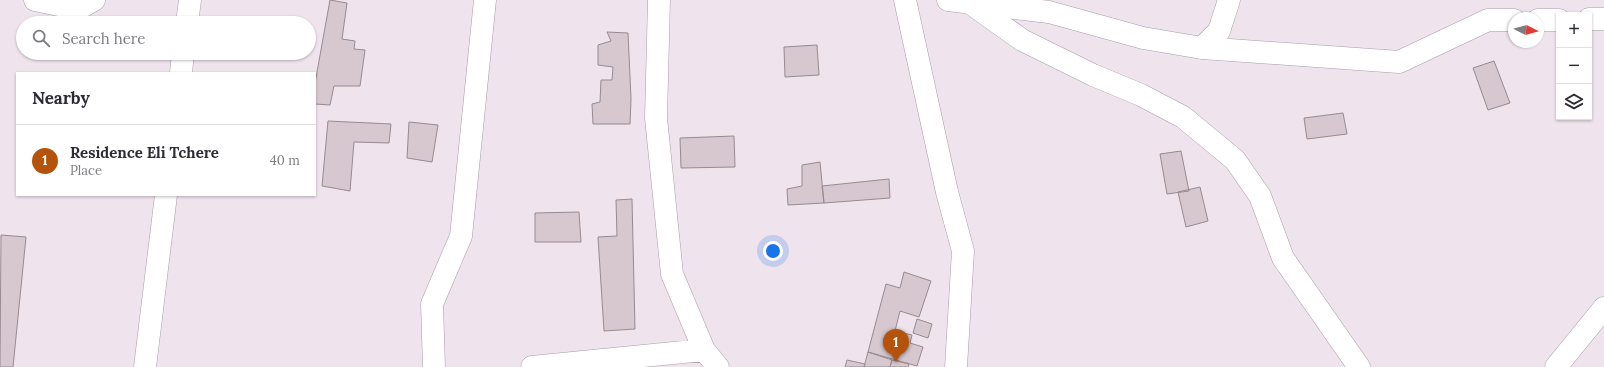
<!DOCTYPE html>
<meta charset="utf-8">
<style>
:root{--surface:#fff;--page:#f7f7f7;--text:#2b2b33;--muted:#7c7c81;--line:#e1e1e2;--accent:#b45309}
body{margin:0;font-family:Lora,serif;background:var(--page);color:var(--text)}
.controls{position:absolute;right:12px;top:12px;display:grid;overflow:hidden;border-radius:0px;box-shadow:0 1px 3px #0004}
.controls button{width:36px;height:36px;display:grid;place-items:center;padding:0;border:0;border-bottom:1px solid var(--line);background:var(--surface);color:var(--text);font:20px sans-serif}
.compass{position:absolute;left:1508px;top:12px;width:36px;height:36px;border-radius:50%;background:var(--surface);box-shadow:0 1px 3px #0004;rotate:96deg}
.you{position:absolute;left:773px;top:251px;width:14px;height:14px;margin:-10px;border:3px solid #fff;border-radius:50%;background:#1a73e8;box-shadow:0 0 0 6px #1a73e833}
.badge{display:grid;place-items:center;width:26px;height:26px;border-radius:50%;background:var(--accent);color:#fff;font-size:13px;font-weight:700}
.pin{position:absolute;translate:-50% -33px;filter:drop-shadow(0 1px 2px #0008)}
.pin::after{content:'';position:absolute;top:21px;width:14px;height:12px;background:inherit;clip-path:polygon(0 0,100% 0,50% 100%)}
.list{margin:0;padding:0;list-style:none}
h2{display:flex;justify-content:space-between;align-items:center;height:52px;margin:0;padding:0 16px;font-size:17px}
h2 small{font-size:13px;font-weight:400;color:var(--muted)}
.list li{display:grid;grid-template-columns:26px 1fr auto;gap:12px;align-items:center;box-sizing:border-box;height:72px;padding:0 16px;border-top:1px solid var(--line)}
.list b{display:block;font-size:15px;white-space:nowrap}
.list p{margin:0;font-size:13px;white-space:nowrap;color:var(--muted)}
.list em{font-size:13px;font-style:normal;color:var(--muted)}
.icon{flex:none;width:22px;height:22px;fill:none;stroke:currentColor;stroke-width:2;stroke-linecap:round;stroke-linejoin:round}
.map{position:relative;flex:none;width:1604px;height:367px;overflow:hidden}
.search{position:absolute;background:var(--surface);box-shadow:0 1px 3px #0004;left:16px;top:16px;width:300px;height:44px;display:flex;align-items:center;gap:10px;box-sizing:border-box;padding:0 14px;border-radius:22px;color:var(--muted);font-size:15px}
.panel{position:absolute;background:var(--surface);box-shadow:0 1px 3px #0004;left:16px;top:72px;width:300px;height:124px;border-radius:0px}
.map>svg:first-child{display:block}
.building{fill:#d7c8cf;stroke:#978a91}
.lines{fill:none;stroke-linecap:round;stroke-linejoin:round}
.minor-casing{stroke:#a99ea8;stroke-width:23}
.minor{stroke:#fff;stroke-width:22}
</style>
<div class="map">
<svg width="1604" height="367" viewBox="0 0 1604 367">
<rect width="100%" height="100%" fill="#efe3ed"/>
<!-- building -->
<path class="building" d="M330 0 347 3 342 39 355 41 354 49 365 50 360 86H334L330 105 315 104V83Z
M607 32 628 33 631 99 630 124H593L592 104 600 102 601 80H612L613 67 598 65V45L611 41Z
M817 45 819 75 785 77 784 47Z
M1494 61 1510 103 1488 110 1473 68Z
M1343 113 1347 134 1307 139 1304 118Z
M328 121 391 124 389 143 354 142 350 191 322 186Z
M409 122 438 125 432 162 407 158Z
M734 136 735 167 681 168 680 138Z
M1181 151 1189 191 1167 194 1160 154Z
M820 162 824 203 788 205 787 189 802 186V165Z
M889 179 890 198 824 203 822 186Z
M1200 187 1208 221 1186 227 1178 192Z
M632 199 635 329 604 331 598 237 617 236 616 200Z
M579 212 581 242H535V213Z
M1 235 26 237 13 367H0Z
M904 272 931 281 919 317 900 311 895 331 912 335 910 343 923 347 917 366 868 352 886 284 900 288Z
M917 319 932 324 928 338 913 333Z
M868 352 892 360 890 367H864Z
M847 360 865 364 864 367H845Z
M892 360 909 364 908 367H890Z"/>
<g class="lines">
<!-- minor casing -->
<g class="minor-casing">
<path id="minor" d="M35 0 78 9 94 0
M659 0 656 118 672 274 704 350 718 367
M905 0 947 192 963 251 956 367
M948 0 1049 12 1143 38 1202 48 1219 31 1229 0
M970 3 1022 40 1093 75 1141 95 1183 117 1235 160 1260 196 1283 258 1359 367
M1589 19H1604
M1538 20H1559
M187 23 190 0
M1202 48 1399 62 1488 20H1514
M181 73 183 53
M145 367 166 195
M434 367 432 304 461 236 485 0
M532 367 704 350
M1556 367 1604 308"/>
</g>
<!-- minor -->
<use href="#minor" class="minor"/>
</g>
</svg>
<div class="controls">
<button>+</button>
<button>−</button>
<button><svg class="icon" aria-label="layers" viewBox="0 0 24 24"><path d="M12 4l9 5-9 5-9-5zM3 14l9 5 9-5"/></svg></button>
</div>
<svg class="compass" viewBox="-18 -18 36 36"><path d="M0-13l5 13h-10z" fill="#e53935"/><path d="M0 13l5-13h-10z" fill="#7c7c81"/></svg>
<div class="you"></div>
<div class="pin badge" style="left:896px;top:362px">1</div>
<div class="search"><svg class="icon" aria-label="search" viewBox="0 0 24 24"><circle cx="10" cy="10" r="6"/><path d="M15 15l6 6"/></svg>Search here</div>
<section class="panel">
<h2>Nearby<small></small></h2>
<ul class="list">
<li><span class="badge">1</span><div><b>Residence Eli Tchere</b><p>Place</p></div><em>40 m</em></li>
</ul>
</section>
</div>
